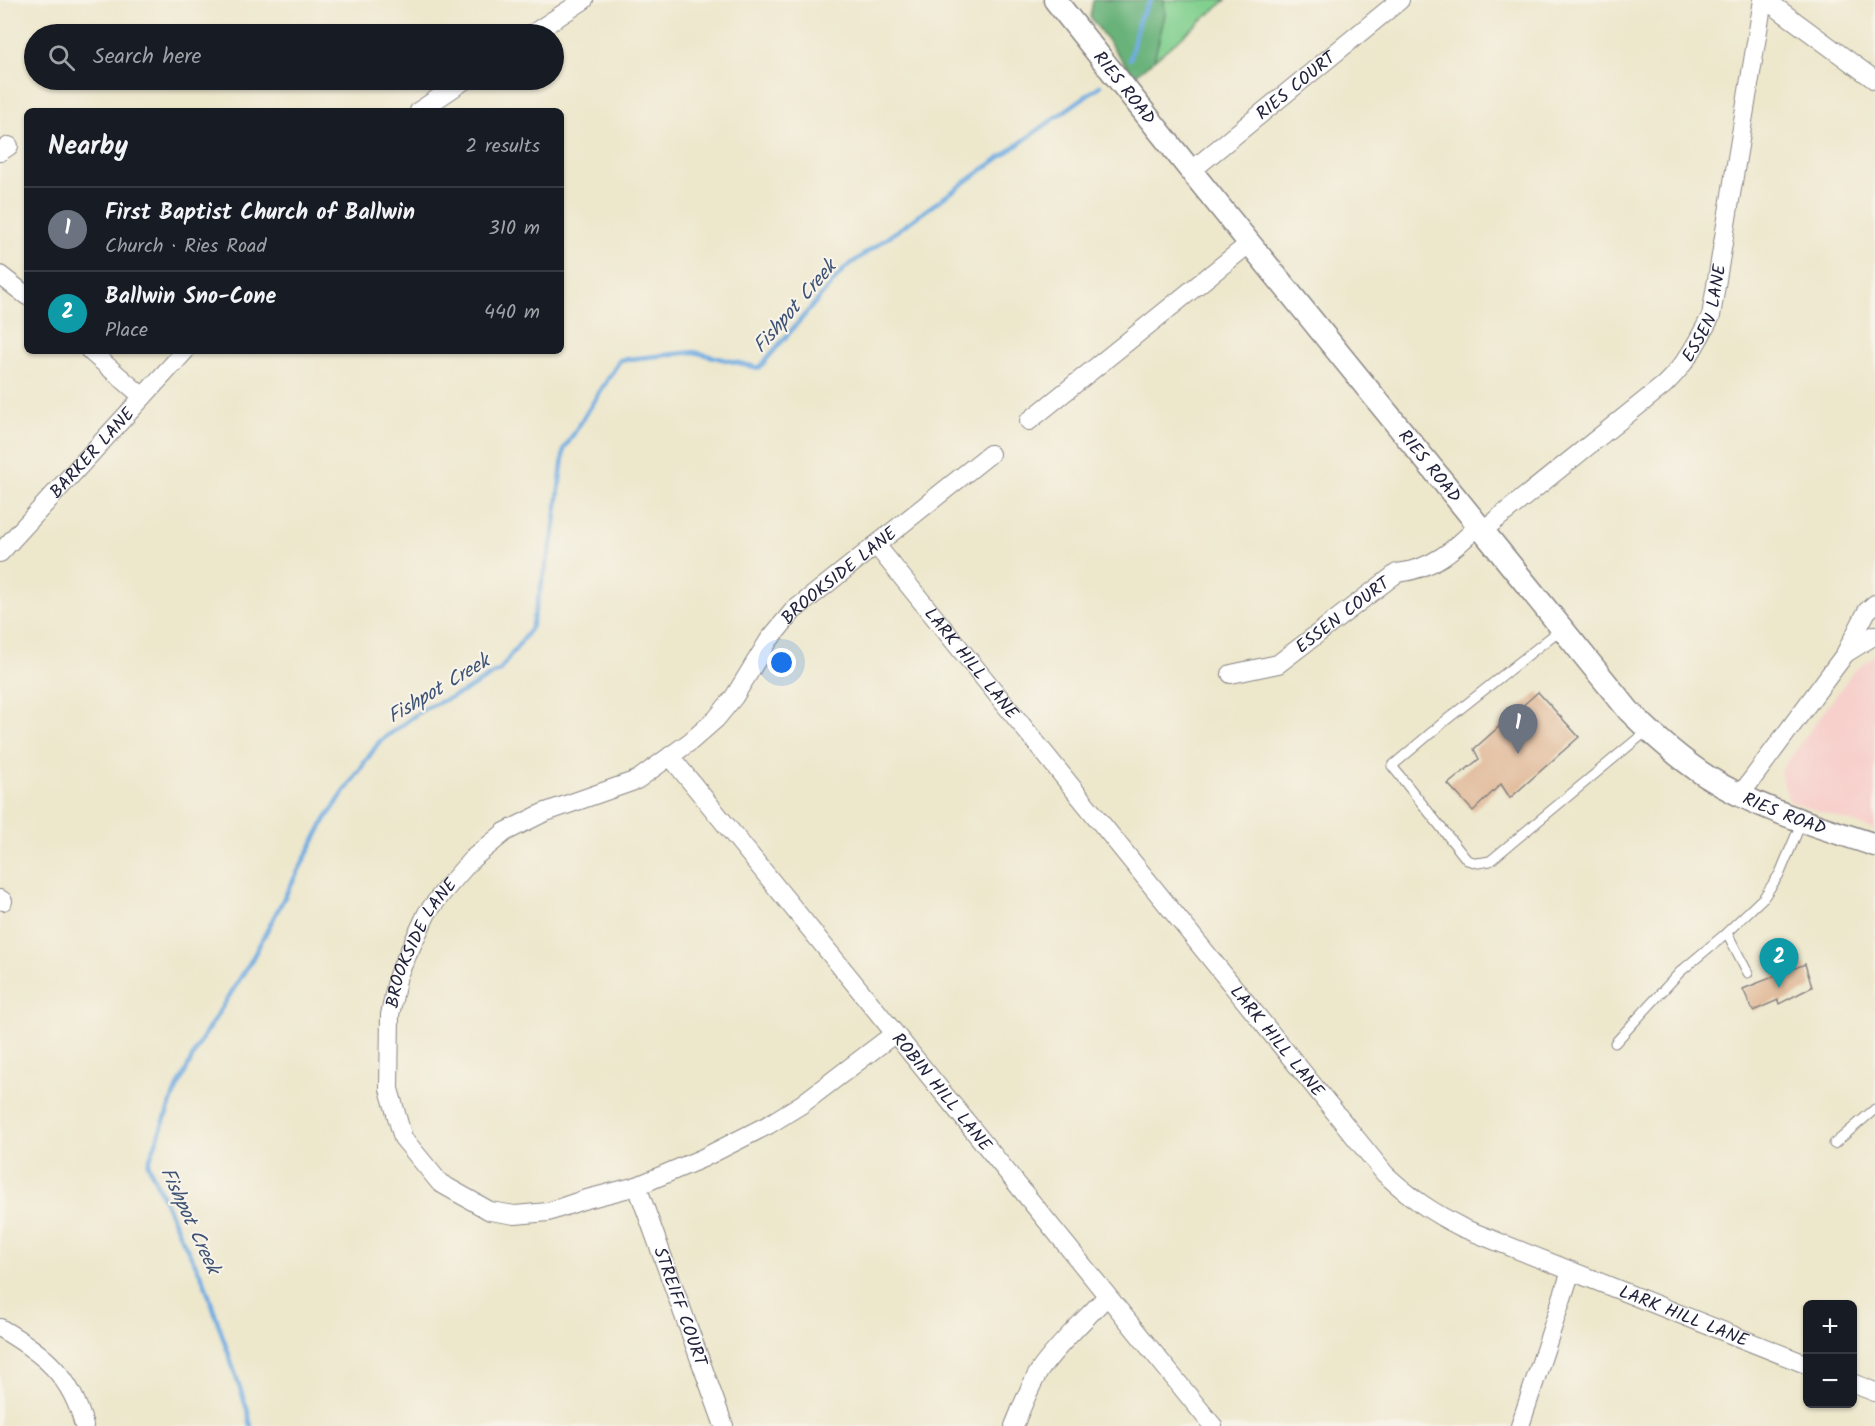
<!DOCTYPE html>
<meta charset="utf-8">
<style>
:root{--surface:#171b24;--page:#20242c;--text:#f1f3f6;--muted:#9ea1a6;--line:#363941;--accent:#2563eb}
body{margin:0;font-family:Kalam,sans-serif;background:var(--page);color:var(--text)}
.controls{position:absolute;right:18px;bottom:18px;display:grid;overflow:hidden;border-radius:9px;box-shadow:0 2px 4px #0004}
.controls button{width:54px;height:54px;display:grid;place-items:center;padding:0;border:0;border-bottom:2px solid var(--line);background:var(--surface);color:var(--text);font:30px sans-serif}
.you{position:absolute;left:782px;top:663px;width:21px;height:21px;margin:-15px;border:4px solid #fff;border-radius:50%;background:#1a73e8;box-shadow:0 0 0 9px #1a73e833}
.badge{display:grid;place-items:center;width:39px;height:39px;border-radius:50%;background:var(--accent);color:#fff;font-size:20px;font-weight:700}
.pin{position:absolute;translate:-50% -50px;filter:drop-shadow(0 2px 3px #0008)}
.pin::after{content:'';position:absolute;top:32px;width:21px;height:18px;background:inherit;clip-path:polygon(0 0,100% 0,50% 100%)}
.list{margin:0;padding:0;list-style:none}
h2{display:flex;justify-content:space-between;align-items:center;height:78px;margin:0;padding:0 24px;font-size:26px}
h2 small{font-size:20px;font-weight:400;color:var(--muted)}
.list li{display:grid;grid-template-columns:39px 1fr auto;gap:18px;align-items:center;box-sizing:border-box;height:84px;padding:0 24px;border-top:2px solid var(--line)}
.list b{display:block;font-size:22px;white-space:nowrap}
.list p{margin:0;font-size:20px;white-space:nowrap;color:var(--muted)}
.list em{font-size:20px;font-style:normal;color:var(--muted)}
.icon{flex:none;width:33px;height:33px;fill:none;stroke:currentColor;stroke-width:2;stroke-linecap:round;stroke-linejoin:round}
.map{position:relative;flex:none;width:1875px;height:1426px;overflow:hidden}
.search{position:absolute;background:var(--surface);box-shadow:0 2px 4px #0004;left:24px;top:24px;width:540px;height:66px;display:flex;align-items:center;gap:15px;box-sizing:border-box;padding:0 21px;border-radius:33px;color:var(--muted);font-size:22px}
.panel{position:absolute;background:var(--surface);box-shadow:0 2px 4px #0004;left:24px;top:108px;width:540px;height:246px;border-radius:9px}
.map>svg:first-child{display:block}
.built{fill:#f7d0cc}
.green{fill:#82d08f;stroke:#527965;stroke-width:1.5}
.forest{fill:#69b27a;stroke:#466a5a;stroke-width:1.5}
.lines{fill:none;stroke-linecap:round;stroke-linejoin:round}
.stream{stroke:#6face1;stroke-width:4.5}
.building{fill:#e0b795}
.service-casing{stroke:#888484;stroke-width:11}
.minor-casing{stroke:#888484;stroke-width:20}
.tertiary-casing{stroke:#888484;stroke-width:25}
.service{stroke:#fff;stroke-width:9}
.minor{stroke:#fff;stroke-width:18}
.tertiary{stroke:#fff;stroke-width:22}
.labels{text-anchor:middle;stroke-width:4.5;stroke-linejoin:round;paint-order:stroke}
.street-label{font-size:18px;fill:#22223b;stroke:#f7f3e8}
.water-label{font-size:20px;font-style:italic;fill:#3d5275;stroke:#f7f3e8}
</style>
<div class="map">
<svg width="1875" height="1426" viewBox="0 0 1875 1426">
<rect width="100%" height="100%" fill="#f7f3e8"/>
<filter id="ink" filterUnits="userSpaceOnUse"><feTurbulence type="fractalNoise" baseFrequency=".0167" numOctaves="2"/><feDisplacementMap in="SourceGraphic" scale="12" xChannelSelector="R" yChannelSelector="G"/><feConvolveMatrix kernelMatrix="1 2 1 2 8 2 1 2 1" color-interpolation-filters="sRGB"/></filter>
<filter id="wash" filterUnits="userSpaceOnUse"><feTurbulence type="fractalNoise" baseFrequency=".008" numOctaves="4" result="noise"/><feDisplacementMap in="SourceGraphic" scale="24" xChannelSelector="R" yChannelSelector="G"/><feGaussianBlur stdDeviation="1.35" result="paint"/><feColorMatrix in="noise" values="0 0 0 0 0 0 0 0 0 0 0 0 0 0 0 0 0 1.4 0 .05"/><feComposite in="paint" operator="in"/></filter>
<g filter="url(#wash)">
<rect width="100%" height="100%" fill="#ede7cc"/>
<!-- built -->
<path class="built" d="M1875 655V830L1789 801 1780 772 1852 673Z"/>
<!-- green -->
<path class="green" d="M1164 0H1226L1154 60 1165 14Z"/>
<!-- forest -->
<path class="forest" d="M1093 0H1164L1165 14 1154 60 1134 76 1090 17Z"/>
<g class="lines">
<!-- stream -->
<path class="stream" d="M1130 59 1139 19 1151 0
M251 1426 248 1412 204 1281 179 1233 148 1164 173 1097 199 1044 251 961 325 820 379 742 422 710 465 691 500 670 531 628 553 537 564 449 620 360 694 352 759 368 845 268 1100 86"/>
</g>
<g id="blocks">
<!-- building -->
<path class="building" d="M1538 692 1579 737 1510 798 1501 784 1473 811 1448 784 1479 759 1474 749Z
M1805 964 1812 987 1779 1004 1778 1000 1753 1011 1743 989Z"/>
</g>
</g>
<g filter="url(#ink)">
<use href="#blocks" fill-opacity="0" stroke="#888484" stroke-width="1.5"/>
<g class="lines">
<!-- service casing -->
<g class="service-casing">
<path id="service" d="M1561 629 1445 721 1392 766 1467 860 1478 863 1490 861 1648 730
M1727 933 1748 973
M1615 1043 1680 972 1724 935 1764 897 1780 873 1802 821
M1834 1144 1875 1109"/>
</g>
<!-- minor casing -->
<g class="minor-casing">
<g id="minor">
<path d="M1766 0 1875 80"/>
<path d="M532 34 584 0"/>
<path d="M419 111 465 80"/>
<path d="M0 152 9 146"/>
<path id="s1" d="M1191 171 1400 0"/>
<path d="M0 275 27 296"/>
<path d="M90 351 143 397"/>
<path d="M1029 421 1250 243"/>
<path id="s2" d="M1482 531 1664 385C1687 363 1697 343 1711 316L1763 0"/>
<path id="s3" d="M876 545 1385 1174C1411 1198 1431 1212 1463 1228L1808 1365"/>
<path id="s4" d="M0 553 185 351"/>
<path d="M1846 653 1875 635"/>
<path id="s5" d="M1231 674 1278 664 1397 573C1431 570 1455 549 1478 526"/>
<path id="s6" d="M670 756 1213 1426"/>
<path d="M1741 794 1845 654 1867 611 1875 604"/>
<path d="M0 899 3 901"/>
<path id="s7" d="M894 1034 802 1104 768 1125 703 1158 637 1186 583 1200 548 1212 515 1215 490 1211 440 1183 403 1138 389 1089 390 1015 398 975 427 913 444 891 472 859 505 832 543 813 637 780 691 741 716 719 734 697 769 640 793 611 990 454"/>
<path id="s8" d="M637 1186 724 1426"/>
<path d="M0 1328C43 1353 72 1376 84 1426"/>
<path d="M1852 1383 1875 1392"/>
<path d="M1014 1426C1022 1407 1029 1387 1040 1370 1059 1343 1085 1320 1107 1296"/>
<path d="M1520 1426 1571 1271"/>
</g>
</g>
<!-- tertiary casing -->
<g class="tertiary-casing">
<g id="tertiary">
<path id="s9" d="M1055 0 1191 171 1629 711C1653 735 1677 757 1706 776 1757 809 1818 826 1875 845"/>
</g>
</g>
<!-- service -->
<use href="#service" class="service"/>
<!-- minor -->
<use href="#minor" class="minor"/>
<!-- tertiary -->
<use href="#tertiary" class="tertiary"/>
</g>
</g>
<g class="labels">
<!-- street labels -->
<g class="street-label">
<text dy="6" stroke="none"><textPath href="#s1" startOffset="135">RIES COURT</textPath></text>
<text dy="6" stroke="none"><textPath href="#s9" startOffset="112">RIES ROAD</textPath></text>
<text dy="6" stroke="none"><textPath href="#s2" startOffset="318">ESSEN LANE</textPath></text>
<text dy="6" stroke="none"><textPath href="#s4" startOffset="136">BARKER LANE</textPath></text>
<text dy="6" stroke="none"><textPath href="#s9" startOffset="598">RIES ROAD</textPath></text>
<text dy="6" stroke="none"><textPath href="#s7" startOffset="1347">BROOKSIDE LANE</textPath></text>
<text dy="6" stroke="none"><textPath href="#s5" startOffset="129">ESSEN COURT</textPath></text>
<text dy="6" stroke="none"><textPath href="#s3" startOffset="152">LARK HILL LANE</textPath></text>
<text dy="6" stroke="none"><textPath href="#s9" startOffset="1102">RIES ROAD</textPath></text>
<text dy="6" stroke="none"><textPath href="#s7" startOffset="771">BROOKSIDE LANE</textPath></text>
<text dy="6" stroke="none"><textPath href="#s3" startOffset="638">LARK HILL LANE</textPath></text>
<text dy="6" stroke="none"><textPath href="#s6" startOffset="432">ROBIN HILL LANE</textPath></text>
<text dy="6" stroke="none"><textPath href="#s8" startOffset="128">STREIFF COURT</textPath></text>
<text dy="6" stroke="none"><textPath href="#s3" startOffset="1142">LARK HILL LANE</textPath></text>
</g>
<!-- water labels -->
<g class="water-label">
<text transform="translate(794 306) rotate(-49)" y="7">Fishpot Creek</text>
<text transform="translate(438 688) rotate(-31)" y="7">Fishpot Creek</text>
<text transform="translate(191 1220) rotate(65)" y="7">Fishpot Creek</text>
</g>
</g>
</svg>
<div class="controls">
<button>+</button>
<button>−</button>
</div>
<div class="you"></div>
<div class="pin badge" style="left:1518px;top:754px;background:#6b7280">1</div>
<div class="pin badge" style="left:1779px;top:988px;background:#0f9aa8">2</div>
<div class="search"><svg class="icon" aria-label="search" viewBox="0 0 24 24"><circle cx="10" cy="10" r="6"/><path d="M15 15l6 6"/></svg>Search here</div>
<section class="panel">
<h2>Nearby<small>2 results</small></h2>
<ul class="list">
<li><span class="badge" style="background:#6b7280">1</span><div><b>First Baptist Church of Ballwin</b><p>Church · Ries Road</p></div><em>310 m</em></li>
<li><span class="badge" style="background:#0f9aa8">2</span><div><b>Ballwin Sno-Cone</b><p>Place</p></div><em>440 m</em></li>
</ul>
</section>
</div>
